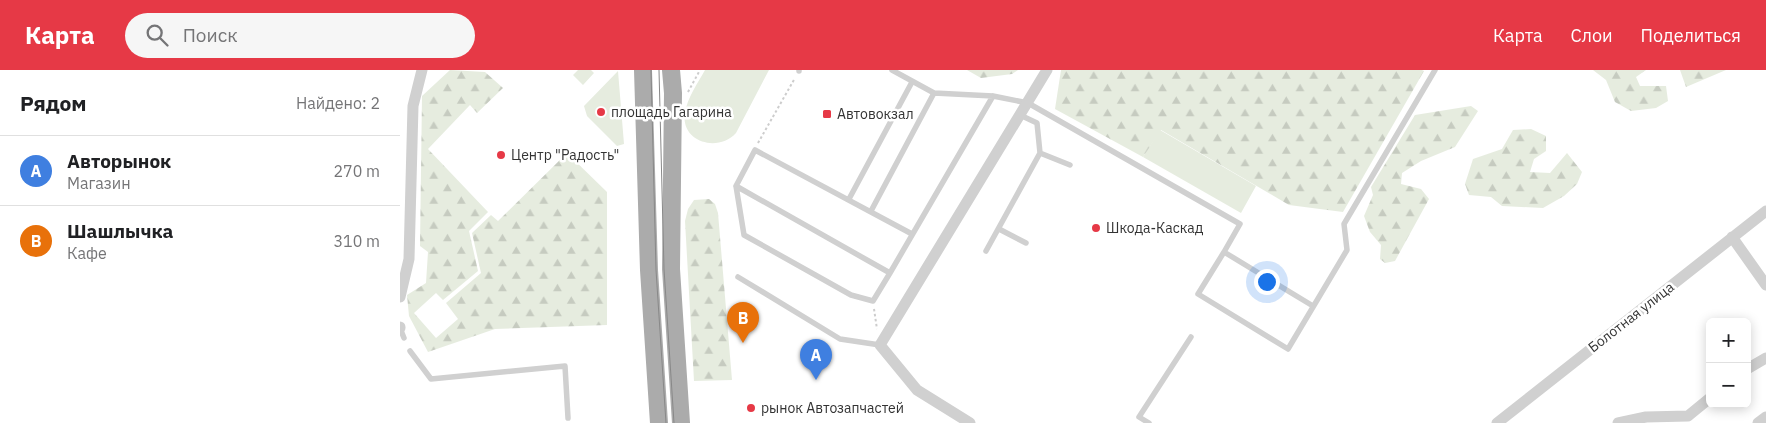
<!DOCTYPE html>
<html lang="ru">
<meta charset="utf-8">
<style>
:root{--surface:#fff;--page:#f6f6f6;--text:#202124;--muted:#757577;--line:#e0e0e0;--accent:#e63946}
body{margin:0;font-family:"IBM Plex Sans",sans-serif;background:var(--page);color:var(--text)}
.controls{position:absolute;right:15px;bottom:15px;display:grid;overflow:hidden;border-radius:8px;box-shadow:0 2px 12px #0003}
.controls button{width:45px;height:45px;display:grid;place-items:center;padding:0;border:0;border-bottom:1px solid var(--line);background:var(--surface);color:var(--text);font:25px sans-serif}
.you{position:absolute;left:866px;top:211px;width:18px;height:18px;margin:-12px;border:4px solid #fff;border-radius:50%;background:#1a73e8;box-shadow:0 0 0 8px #1a73e833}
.badge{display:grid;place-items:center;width:32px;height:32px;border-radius:50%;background:var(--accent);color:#fff;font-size:16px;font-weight:700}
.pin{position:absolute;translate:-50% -41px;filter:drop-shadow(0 1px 2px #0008)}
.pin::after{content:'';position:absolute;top:26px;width:18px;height:15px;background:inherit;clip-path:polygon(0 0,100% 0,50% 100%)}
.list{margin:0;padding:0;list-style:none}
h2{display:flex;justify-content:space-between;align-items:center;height:65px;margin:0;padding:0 20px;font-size:21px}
h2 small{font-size:16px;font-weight:400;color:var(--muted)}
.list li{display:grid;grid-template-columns:32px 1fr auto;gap:15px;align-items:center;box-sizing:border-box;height:70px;padding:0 20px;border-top:1px solid var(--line)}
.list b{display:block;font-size:19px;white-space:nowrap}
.list p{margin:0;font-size:16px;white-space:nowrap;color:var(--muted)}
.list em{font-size:16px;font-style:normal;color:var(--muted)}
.icon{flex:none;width:28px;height:28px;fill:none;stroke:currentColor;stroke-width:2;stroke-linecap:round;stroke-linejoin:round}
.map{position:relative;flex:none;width:1366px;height:353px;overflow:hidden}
header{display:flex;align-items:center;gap:30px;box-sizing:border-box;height:70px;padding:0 25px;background:var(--accent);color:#fff}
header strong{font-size:24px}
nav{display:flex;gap:28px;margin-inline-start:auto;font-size:18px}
.search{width:350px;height:45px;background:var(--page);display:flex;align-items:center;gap:12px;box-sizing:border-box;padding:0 18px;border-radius:28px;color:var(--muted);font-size:19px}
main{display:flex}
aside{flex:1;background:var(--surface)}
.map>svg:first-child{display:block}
.green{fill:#e6ecdf}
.forest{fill:url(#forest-firs)}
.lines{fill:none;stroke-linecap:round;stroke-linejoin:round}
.path{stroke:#cdcdcd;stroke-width:2;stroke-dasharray:2.5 2.5;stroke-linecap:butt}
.service{stroke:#d0d0d0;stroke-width:5.5}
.minor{stroke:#d0d0d0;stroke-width:11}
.primary{stroke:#ababab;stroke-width:18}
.tram{stroke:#888;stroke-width:1}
.poi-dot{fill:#e63946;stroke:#fff;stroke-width:2}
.labels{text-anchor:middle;stroke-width:5;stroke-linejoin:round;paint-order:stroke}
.poi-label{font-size:14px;fill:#333;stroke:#fff;text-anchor:start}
.street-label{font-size:14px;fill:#333;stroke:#fff}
</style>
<header>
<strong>Карта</strong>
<div class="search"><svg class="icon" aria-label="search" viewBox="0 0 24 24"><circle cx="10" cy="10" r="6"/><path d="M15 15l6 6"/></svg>Поиск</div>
<nav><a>Карта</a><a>Слои</a><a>Поделиться</a></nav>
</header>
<main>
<aside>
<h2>Рядом<small>Найдено: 2</small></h2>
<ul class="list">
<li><span class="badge" style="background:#3f7fe0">A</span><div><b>Авторынок</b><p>Магазин</p></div><em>270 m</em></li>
<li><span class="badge" style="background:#e8710a">B</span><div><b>Шашлычка</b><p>Кафе</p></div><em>310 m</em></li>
</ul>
</aside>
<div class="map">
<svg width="1366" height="353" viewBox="0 0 1366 353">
<defs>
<pattern id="forest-firs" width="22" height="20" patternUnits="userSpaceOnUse" patternTransform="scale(1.25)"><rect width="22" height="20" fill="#e6ecdf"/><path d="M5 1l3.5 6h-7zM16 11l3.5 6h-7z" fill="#c6cbc0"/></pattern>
</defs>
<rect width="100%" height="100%" fill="#fff"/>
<!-- green -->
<path class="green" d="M178 0H191L194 3 183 15 173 5Z
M305 0H369L336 63C318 83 280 72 285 43 287 28 298 13 305 0Z
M218 1 224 74 217 76 187 46 184 36Z
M760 60 856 116 841 143 743 87Z"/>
<!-- forest -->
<path class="forest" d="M50 0 85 2 103 18 77 43 70 35 28 79 88 142 69 161 78 201 43 230 36 223 14 243 36 268 58 249 46 233 81 203 72 163 91 145 98 151 167 83 207 122V255L95 259 28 282 9 246 7 225 26 213 28 182 20 176 22 26Z
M567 0H618L612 4 581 8Z
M661 0H1022L1024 1 943 142 889 135 761 60 743 87 655 39Z
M1193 0H1246L1236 7 1240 16H1266L1268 31 1256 38 1231 41 1215 32 1206 10Z
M1280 0H1326L1286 17Z
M1071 36 1078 41 1055 77 1021 91 1002 103 1001 114 1021 119 1029 129 995 191 985 193 980 189 981 175 970 162 964 146 973 125 971 117 1015 45Z
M1131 59 1146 66V81L1134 89 1130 102 1150 103 1167 83 1182 102 1177 114 1164 126 1143 138 1102 136 1091 127 1069 125 1065 114 1073 89 1102 79 1113 60Z
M309 129 315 134 318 143 332 310 294 311 285 151 288 139 294 130Z"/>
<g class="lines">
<!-- path -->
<path class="path" d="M288 22 300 0
M358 73 395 8
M474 239 477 259"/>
<!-- service -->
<path class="service" d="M492 0 534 23 593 26 628 33 840 154 824 182 913 236
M399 1V0
M640 83 670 95
M336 116 490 203
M449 129 512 12
M471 141 534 23
M599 159 626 173
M512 164 355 80 336 116 344 165 451 225 473 231 490 203 593 26
M586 181 640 83 637 53 620 45
M824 182 798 224 888 279 947 180 944 154 1035 0
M338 207 440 269 480 275
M0 258 4 268
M10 281 31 309 165 296 168 348
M749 353 739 347 791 267"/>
<!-- minor -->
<path class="minor" d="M1332 167 1366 215
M0 227 9 189 13 36 22 0
M0 257V258
M1347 299 1366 288
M570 353 517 320 480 275 647 0
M1097 353 1366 141
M1218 353 1246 347 1288 346 1310 328
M1358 353 1366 347"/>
<!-- primary -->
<path class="primary" d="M243 0 249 200 259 353
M271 0 273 23 271 199 281 353"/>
<!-- tram -->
<path class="tram" d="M251 0 256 200 266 353
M259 0 264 199 274 353"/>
</g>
<!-- markers -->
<g class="poi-dot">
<circle cx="201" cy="42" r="5"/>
<rect x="422" y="39" width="10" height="10" rx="2.5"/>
<circle cx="101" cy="85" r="5"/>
<circle cx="696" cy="158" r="5"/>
<circle cx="351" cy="338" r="5"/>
</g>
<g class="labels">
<!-- poi labels -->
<g class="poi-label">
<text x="211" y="47">площадь Гагарина</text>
<text x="437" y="49">Автовокзал</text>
<text x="111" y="90">Центр "Радость"</text>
<text x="706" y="163">Шкода-Каскад</text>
<text x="361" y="343">рынок Автозапчастей</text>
</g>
<!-- street labels -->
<g class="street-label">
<text transform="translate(1231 247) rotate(-38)" y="5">Болотная улица</text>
</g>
</g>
</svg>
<div class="controls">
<button>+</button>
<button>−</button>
</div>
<div class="you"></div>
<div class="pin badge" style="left:416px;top:310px;background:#3f7fe0">A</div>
<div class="pin badge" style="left:343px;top:273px;background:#e8710a">B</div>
</div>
</main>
